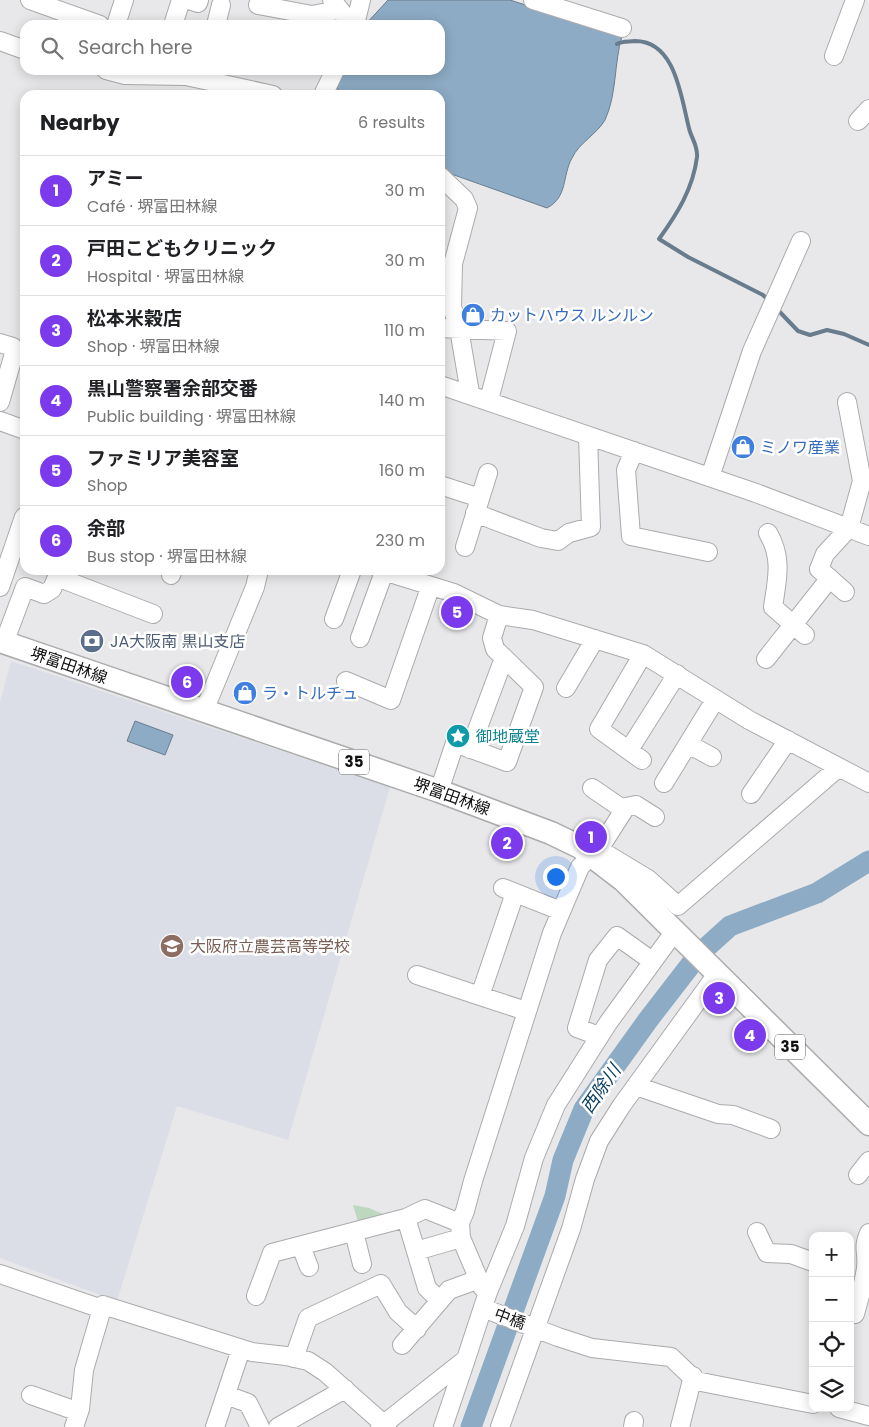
<!DOCTYPE html>
<meta charset="utf-8">
<style>
:root{--surface:#fff;--page:#f2f2f2;--text:#202124;--muted:#757577;--line:#e0e0e0;--accent:#7c3aed}
body{margin:0;font-family:Poppins,"Noto Sans JP",sans-serif;background:var(--page);color:var(--text)}
.controls{position:absolute;right:15px;bottom:15px;display:grid;overflow:hidden;border-radius:10px;box-shadow:0 2px 12px #0003}
.controls button{width:45px;height:45px;display:grid;place-items:center;padding:0;border:0;border-bottom:1px solid var(--line);background:var(--surface);color:var(--text);font:25px sans-serif}
.you{position:absolute;left:555px;top:876px;width:18px;height:18px;margin:-12px;border:4px solid #fff;border-radius:50%;background:#1a73e8;box-shadow:0 0 0 8px #1a73e833}
.badge{display:grid;place-items:center;width:32px;height:32px;border-radius:50%;background:var(--accent);color:#fff;font-size:16px;font-weight:700}
.pin{position:absolute;translate:-50% -50%;border:2px solid #fff;box-shadow:0 1px 5px #0006}
.list{margin:0;padding:0;list-style:none}
h2{display:flex;justify-content:space-between;align-items:center;height:65px;margin:0;padding:0 20px;font-size:21px}
h2 small{font-size:16px;font-weight:400;color:var(--muted)}
.list li{display:grid;grid-template-columns:32px 1fr auto;gap:15px;align-items:center;box-sizing:border-box;height:70px;padding:0 20px;border-top:1px solid var(--line)}
.list b{display:block;font-size:19px;white-space:nowrap}
.list p{margin:0;font-size:16px;white-space:nowrap;color:var(--muted)}
.list em{font-size:16px;font-style:normal;color:var(--muted)}
.icon{flex:none;width:28px;height:28px;fill:none;stroke:currentColor;stroke-width:2;stroke-linecap:round;stroke-linejoin:round}
.map{position:relative;flex:none;width:869px;height:1427px;overflow:hidden}
.search{position:absolute;background:var(--surface);box-shadow:0 2px 12px #0003;left:20px;top:20px;width:425px;height:55px;display:flex;align-items:center;gap:12px;box-sizing:border-box;padding:0 18px;border-radius:15px;color:var(--muted);font-size:19px}
.panel{position:absolute;background:var(--surface);box-shadow:0 2px 12px #0003;left:20px;top:90px;width:425px;height:485px;border-radius:15px}
.map>svg:first-child{display:block}
.built{fill:#dbdee7}
.green{fill:#bed7bf}
.water{fill:#8dabc4;stroke:#687c8e}
.lines{fill:none;stroke-linecap:round;stroke-linejoin:round}
.stream{stroke:#687c8e;stroke-width:4}
.river{stroke:#8dabc4;stroke-width:21}
.minor-casing{stroke:#ababad;stroke-width:20}
.major-casing{stroke:#ababad;stroke-width:25}
.minor{stroke:#fff;stroke-width:18}
.major{stroke:#fff;stroke-width:22}
.labels{text-anchor:middle;stroke-width:5;stroke-linejoin:round;paint-order:stroke}
.shield{fill:#fff;stroke:#585858;stroke-width:1}
.shield-label{font-size:15px;font-weight:bold;fill:#101010}
.shop-label{font-size:16px;fill:#366cbe;stroke:#fff;text-anchor:start}
.service-label{font-size:16px;fill:#4e5e75;stroke:#fff;text-anchor:start}
.street-label{font-size:16px;fill:#101010;stroke:#fff}
.culture-label{font-size:16px;fill:#0d838f;stroke:#fff;text-anchor:start}
.education-label{font-size:16px;fill:#785e54;stroke:#fff;text-anchor:start}
.water-label{font-size:18px;font-style:italic;fill:#043a5c;stroke:#fff}
</style>
<div class="map">
<svg width="869" height="1427" viewBox="0 0 869 1427">
<rect width="100%" height="100%" fill="#e8e8ea"/>
<!-- built -->
<path class="built" d="M11 661 390 787 288 1140 177 1106 117 1301 0 1258V702Z"/>
<!-- green -->
<path class="green" d="M353 1205 369 1208 383 1214H396L359 1225Z"/>
<!-- water -->
<path class="water" d="M388 0H510L622 36C614 63 617 94 605 120 597 134 579 143 572 158 562 176 568 197 547 208L440 170V95H340L336 84 343 70H440V25H365Z
M135 721 173 735 165 755 127 741Z"/>
<g class="lines">
<!-- stream -->
<path class="stream" d="M617 44C622 41 629 42 635 41 676 41 681 98 689 128 691 138 698 145 697 157 693 189 677 214 659 239L688 257 763 295 768 300
M777 309 798 331 810 335 827 330 844 334 869 345"/>
<!-- river -->
<path class="river" d="M471 1427 555 1196 563 1160 584 1109 648 1020 699 954 730 926 817 893 869 861"/>
<!-- minor casing -->
<g class="minor-casing">
<path id="minor" d="M30 0 100 25
M189 0 198 3 199 0
M332 0 352 25
M533 0 622 28
M258 5 312 15 338 10
M116 25 124 0
M173 25 181 0
M216 25 221 5
M355 25 361 0
M0 41 25 50
M834 56 855 0
M106 70 125 75 186 76 273 95
M323 95 335 70
M858 121 869 109
M440 176 464 199 468 208 453 264 452 307 459 329 470 393
M440 328 507 331 489 400
M0 343 13 347 15 350 0 402
M440 385 756 493 869 536
M0 421 25 430
M634 451 626 470 631 536 708 552
M710 477 752 351 801 241
M440 485 480 498
M475 513 541 538 558 541 569 533 591 527 588 436
M768 533C783 558 777 580 773 607L805 635
M465 547 488 473
M380 570 454 593 499 615 533 620 643 654 749 720 869 783
M171 575 173 570
M0 587 24 517
M845 592 819 569 825 554 849 528 862 481 847 402
M334 619 352 570
M360 638 384 572
M4 643 25 587 44 594 52 589 57 577 153 614
M766 659 830 578
M346 681 391 700 430 588
M566 688 595 639
M204 711 255 587 259 570
M688 744 712 757
M470 749 504 658
M629 750 677 674
M642 760 599 729 643 654
M664 783 715 700
M592 788 624 810
M439 791 455 743 507 762 534 687 495 649 492 638 499 615
M751 794 788 740
M600 850 648 879 678 906 838 768
M503 888 561 911
M515 893 480 996 526 1011
M417 975 480 996
M599 1036 577 1028 598 960 617 936 652 961
M636 1086 718 1114 733 1115 771 1129
M858 1175 869 1161
M406 1218 427 1288 440 1301
M354 1232 362 1264
M757 1232 767 1253 791 1254 813 1262
M301 1246 309 1267
M416 1251 461 1238
M0 1274 102 1309
M488 1292 482 1287 461 1238 460 1223 465 1211 473 1181 552 933 580 867 601 846 626 807 636 805 655 817
M256 1296 272 1253 406 1218 425 1209 460 1223
M483 1308 558 1337 592 1348 671 1357 696 1381 813 1404
M855 1314C859 1299 864 1283 866 1268 868 1253 862 1248 869 1233
M402 1345 449 1290 479 1279
M294 1358 308 1318 381 1284 398 1312 417 1329
M31 1395 79 1412
M226 1395 248 1403 260 1427
M839 1408 869 1416
M74 1427 80 1409 84 1370 103 1305 252 1352 286 1356 308 1361 325 1372 387 1427
M215 1427 241 1349
M278 1427 345 1389
M380 1427 466 1359 488 1292 515 1226 534 1158 556 1105 608 1023 675 931
M443 1427 466 1359
M500 1427 571 1229 585 1179 599 1141 622 1105 717 974
M633 1427 634 1421
M680 1427 693 1376"/>
</g>
<!-- major casing -->
<g class="major-casing">
<path id="major" d="M0 641 439 791 551 833 580 847 623 880 869 1124"/>
</g>
<!-- minor -->
<use href="#minor" class="minor"/>
<!-- major -->
<use href="#major" class="major"/>
</g>
<!-- icons -->
<defs>
<g id="shop-disc" transform="scale(1.25)"><circle r="9.5" fill="#3f7fe0" stroke="#fff"/><path d="M-5-2.5h2.3a2.7 3.5 0 0 1 5.4 0H5L5.5 6h-11ZM-1.5-2.5h3a1.5 2.3 0 0 0-3 0Z" fill="#fff"/></g>
<g id="bank-disc" transform="scale(1.25)"><circle r="9.5" fill="#5c6f8a" stroke="#fff"/><path d="M-6-4H6V4H-6ZM0-2.3a2.3 2.3 0 1 0 0 4.6a2.3 2.3 0 1 0 0-4.6Z" fill="#fff"/></g>
<g id="sight-disc" transform="scale(1.25)"><circle r="9.5" fill="#0f9aa8" stroke="#fff"/><path d="M0-6L1.8-2.2L6-1.7L2.9 1.2L3.7 5.4L0 3.3L-3.7 5.4L-2.9 1.2L-6-1.7L-1.8-2.2Z" fill="#fff"/></g>
<g id="school-disc" transform="scale(1.25)"><circle r="9.5" fill="#8d6e63" stroke="#fff"/><path d="M0-5L7-2L0 1L-7-2ZM-4 1L0 2.5L4 1V4Q0 6-4 4Z" fill="#fff"/></g>
</defs>
<g fill-rule="evenodd">
<use href="#shop-disc" x="473" y="315"/>
<use href="#shop-disc" x="743" y="447"/>
<use href="#bank-disc" x="92" y="641"/>
<use href="#shop-disc" x="245" y="693"/>
<use href="#sight-disc" x="458" y="736"/>
<use href="#school-disc" x="172" y="946"/>
</g>
<g class="labels">
<!-- shield labels -->
<g class="shield">
<rect x="339" y="749.5" width="30" height="25" rx="4"/>
<rect x="775" y="1034.5" width="30" height="25" rx="4"/>
</g>
<g class="shield-label">
<text x="354" y="767">35</text>
<text x="790" y="1052">35</text>
</g>
<!-- shop labels -->
<g class="shop-label">
<text x="490" y="321">カットハウス ルンルン</text>
<text x="760" y="453">ミノワ産業</text>
<text x="262" y="699">ラ・トルチュ</text>
</g>
<!-- service labels -->
<g class="service-label">
<text x="110" y="647">JA大阪南 黒山支店</text>
</g>
<!-- street labels -->
<g class="street-label">
<text transform="translate(69 665) rotate(19)" y="6">堺富田林線</text>
<text transform="translate(452 796) rotate(20)" y="6">堺富田林線</text>
<text transform="translate(510 1318) rotate(20)" y="6">中橋</text>
</g>
<!-- culture labels -->
<g class="culture-label">
<text x="476" y="742">御地蔵堂</text>
</g>
<!-- education labels -->
<g class="education-label">
<text x="190" y="952">大阪府立農芸高等学校</text>
</g>
<!-- water labels -->
<g class="water-label">
<text transform="translate(601 1089) rotate(-55)" y="6">西除川</text>
</g>
</g>
</svg>
<div class="controls">
<button>+</button>
<button>−</button>
<button><svg class="icon" aria-label="locate" viewBox="0 0 24 24"><circle cx="12" cy="12" r="6"/><path d="M12 2v4M12 18v4M2 12h4M18 12h4"/></svg></button>
<button><svg class="icon" aria-label="layers" viewBox="0 0 24 24"><path d="M12 4l9 5-9 5-9-5zM3 14l9 5 9-5"/></svg></button>
</div>
<div class="you"></div>
<div class="pin badge" style="left:591px;top:837px">1</div>
<div class="pin badge" style="left:507px;top:843px">2</div>
<div class="pin badge" style="left:719px;top:998px">3</div>
<div class="pin badge" style="left:750px;top:1035px">4</div>
<div class="pin badge" style="left:457px;top:612px">5</div>
<div class="pin badge" style="left:187px;top:682px">6</div>
<div class="search"><svg class="icon" aria-label="search" viewBox="0 0 24 24"><circle cx="10" cy="10" r="6"/><path d="M15 15l6 6"/></svg>Search here</div>
<section class="panel">
<h2>Nearby<small>6 results</small></h2>
<ul class="list">
<li><span class="badge">1</span><div><b>アミー</b><p>Café · 堺富田林線</p></div><em>30 m</em></li>
<li><span class="badge">2</span><div><b>戸田こどもクリニック</b><p>Hospital · 堺富田林線</p></div><em>30 m</em></li>
<li><span class="badge">3</span><div><b>松本米穀店</b><p>Shop · 堺富田林線</p></div><em>110 m</em></li>
<li><span class="badge">4</span><div><b>黒山警察署余部交番</b><p>Public building · 堺富田林線</p></div><em>140 m</em></li>
<li><span class="badge">5</span><div><b>ファミリア美容室</b><p>Shop</p></div><em>160 m</em></li>
<li><span class="badge">6</span><div><b>余部</b><p>Bus stop · 堺富田林線</p></div><em>230 m</em></li>
</ul>
</section>
</div>
